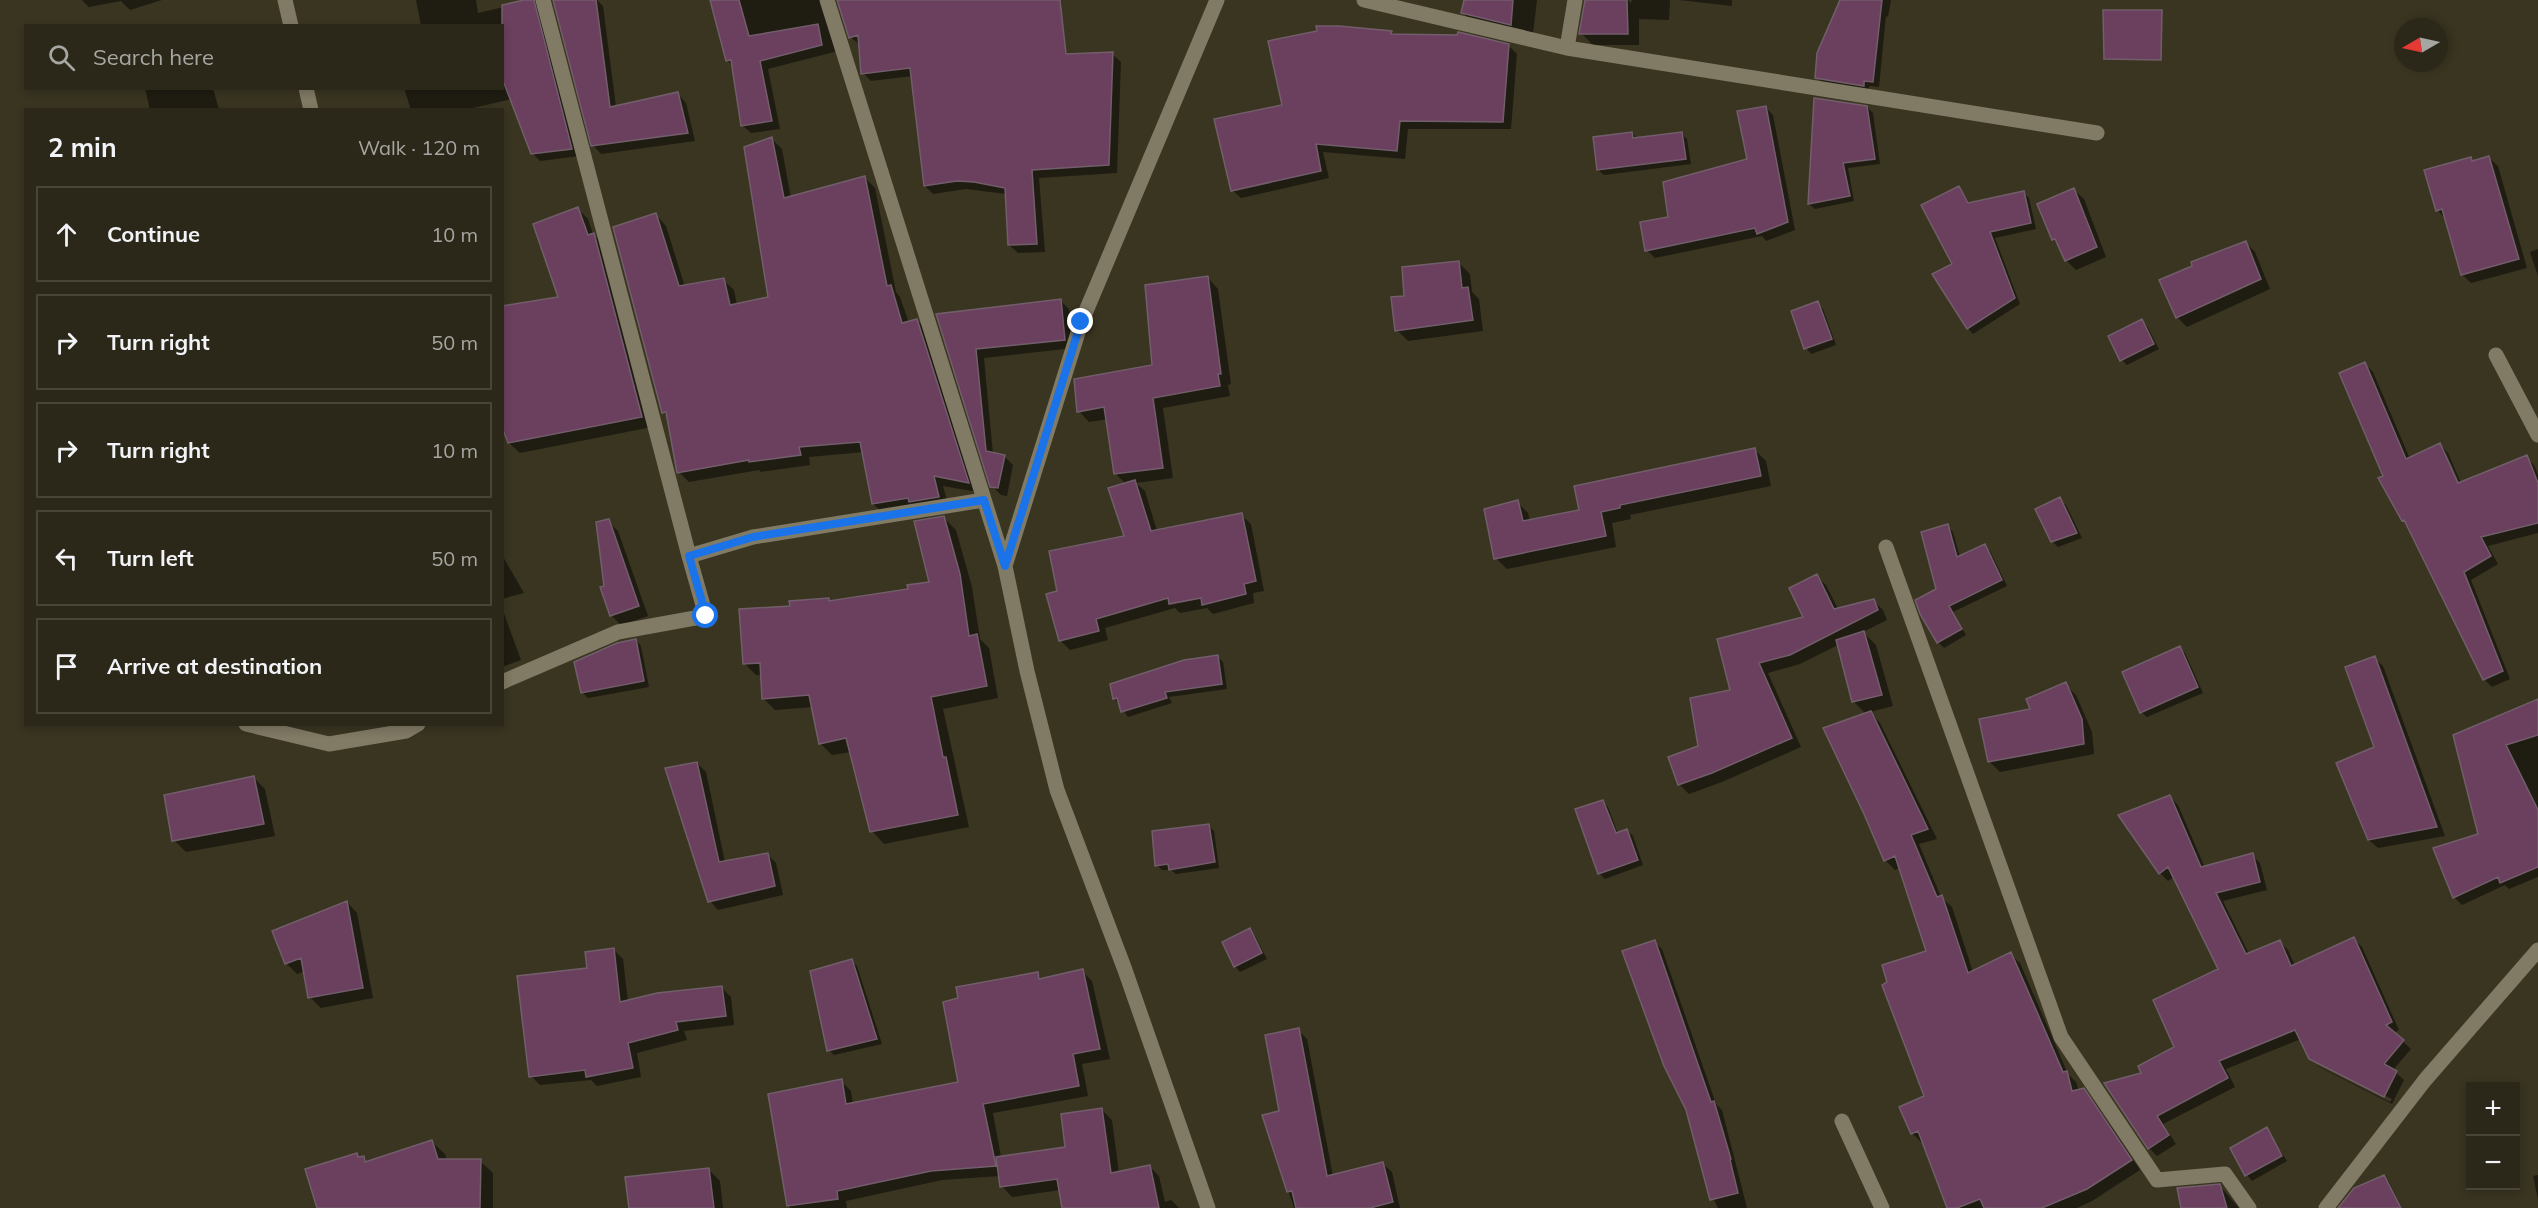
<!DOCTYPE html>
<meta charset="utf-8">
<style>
:root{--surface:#2c2819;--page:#383426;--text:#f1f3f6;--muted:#a6a6a2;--line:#484438}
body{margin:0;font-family:Mulish,sans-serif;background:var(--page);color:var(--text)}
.controls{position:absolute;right:18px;bottom:18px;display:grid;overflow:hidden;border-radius:0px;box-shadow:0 3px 9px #0003}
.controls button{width:54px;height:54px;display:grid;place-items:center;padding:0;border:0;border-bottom:2px solid var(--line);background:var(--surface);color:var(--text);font:30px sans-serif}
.compass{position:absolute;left:2394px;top:18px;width:54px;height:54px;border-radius:50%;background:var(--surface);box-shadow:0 3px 9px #0003;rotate:261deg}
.stop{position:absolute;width:18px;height:18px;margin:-14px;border:4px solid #1a73e8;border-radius:50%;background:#fff}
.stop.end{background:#1a73e8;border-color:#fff;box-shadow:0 2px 6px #0008}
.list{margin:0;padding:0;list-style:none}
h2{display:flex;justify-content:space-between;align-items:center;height:78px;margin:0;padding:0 24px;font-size:26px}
h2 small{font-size:20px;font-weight:400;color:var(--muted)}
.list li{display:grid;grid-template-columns:39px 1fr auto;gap:18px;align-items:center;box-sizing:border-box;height:96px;margin:0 12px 12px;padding:0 12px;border:2px solid var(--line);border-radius:0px}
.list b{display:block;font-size:22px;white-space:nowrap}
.list em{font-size:20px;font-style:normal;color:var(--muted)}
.icon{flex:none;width:33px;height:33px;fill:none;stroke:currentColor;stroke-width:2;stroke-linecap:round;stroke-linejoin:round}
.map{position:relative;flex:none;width:2538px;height:1208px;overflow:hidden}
.search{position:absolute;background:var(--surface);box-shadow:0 3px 9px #0003;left:24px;top:24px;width:480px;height:66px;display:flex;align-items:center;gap:15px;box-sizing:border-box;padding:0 21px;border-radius:0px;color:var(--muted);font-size:22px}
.panel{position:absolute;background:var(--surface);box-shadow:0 3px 9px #0003;left:24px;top:108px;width:480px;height:618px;border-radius:0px}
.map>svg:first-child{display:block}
.shadow{fill:#0007;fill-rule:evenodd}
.building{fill:#6b3f5e;stroke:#725e6b;stroke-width:1.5}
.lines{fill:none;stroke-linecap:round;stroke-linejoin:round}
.minor{stroke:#817a65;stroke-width:15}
.route{stroke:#1a73e8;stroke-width:8}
</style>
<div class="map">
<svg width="2538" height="1208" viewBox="0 0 2538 1208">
<rect width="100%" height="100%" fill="#3a3521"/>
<!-- shadow -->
<path class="shadow" d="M82 0H162L130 10 121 1 89 7Z
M416 0H476L478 13 534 0 541 7 579 156 540 161 532 153 512 99 464 110H411L404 88H502V26H421Z
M555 0H597L603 6 616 107 678 94 686 103 695 141 601 154 593 145Z
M711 0H831L838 51 768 69 780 129 751 133 742 125 733 66 727 60Z
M839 0H958L1042 59 1112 54 1121 62 1117 173 1039 178 1045 252 1018 253 1009 245 1006 194 966 189 933 194 925 186 913 76 871 81 863 73 860 45 850 37Z
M1465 0H1537L1533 34 1472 22 1463 13Z
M1585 0H1628L1631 3 1632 0H1670L1669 20 1639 19V45H1593L1581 33Z
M1679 0H1732V6Z
M1854 0H1891L1888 17 1886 16 1879 87 1869 86V91L1823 83 1817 77Z
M1391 32 1395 36 1509 46 1517 54 1511 129H1408L1405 159 1323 152 1329 178 1241 198 1232 190 1283 106Z
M145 88H213L219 110H150Z
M1816 99 1867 107 1873 113 1880 164 1848 168 1854 201 1815 209 1809 204Z
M1765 107 1773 115 1795 230 1766 241 1762 236 1655 258 1647 250 1670 218 1749 160Z
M1632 133 1638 139 1681 133 1687 139 1691 164 1604 175 1598 170Z
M772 139 782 149 791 198 865 178 875 188 896 292 900 297 909 323 917 320 927 331 978 492 943 486 949 507 884 514 873 504 864 452 809 457 810 465 761 472 759 470 689 482 679 472 669 418 663 412 656 215 666 226 685 287 723 280 734 290 737 305 770 298Z
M2488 157 2498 166 2527 268 2471 283 2462 274 2446 219 2437 210 2470 159 2474 162Z
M1959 188 1970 204 2024 193 2029 198 2036 229 1995 238 2020 304 1973 334 1968 328Z
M2074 190 2084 199 2106 257 2076 270 2066 260 2059 245 2053 239Z
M578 209 588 219 593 234 604 245 652 427 520 453 509 443 560 298Z
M2246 243 2255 252 2270 289 2187 327 2177 317Z
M2538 249V276L2530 252Z
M1459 263 1470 274 1472 292 1479 299 1483 331 1408 341 1397 330 1405 297Z
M1208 278 1218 289 1231 384 1228 385 1230 396 1163 408 1173 478 1136 483 1145 491 1157 531 1241 515 1251 524 1264 591 1253 593 1254 603 1213 614 1207 608 1180 613 1175 608 1105 628 1108 640 1070 650 1060 640 1059 593 1125 538 1126 484 1115 473 1108 419 1089 422 1079 411 1153 366Z
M1060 300 1069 309 1073 348 984 358 993 454 1004 456 1013 465 1007 496 1001 495 992 486 938 315Z
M1818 303 1823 309 1836 345 1811 354 1806 348Z
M2141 320 2147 326 2159 349 2127 365 2122 360Z
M2364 363 2373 372 2410 459 2440 445 2448 453 2461 483 2526 457 2534 465 2538 474V533L2488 546 2498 564 2471 580 2510 679 2492 687 2484 679 2408 525 2380 479 2385 476ZM2443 453H2446L2462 489 2460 490Z
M1755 450 1766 461 1771 486 1630 515 1631 519 1612 523 1616 547 1507 569 1496 558 1517 502 1528 513 1530 521 1581 511Z
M2060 499 2066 505 2082 538 2058 547 2052 541Z
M944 518 956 530 972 587 980 639 989 648 998 698 943 709 969 827 884 844 872 831 851 752 832 755 820 743 813 707 775 710 763 698 762 675H756L744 663 791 608 828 600 831 602 910 590 930 583Z
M608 521 618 531 648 616 621 625 611 615 605 587Z
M1947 526 1953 532 1960 557 1984 546 1990 551 2007 586 1953 612 1966 635 1944 648 1938 642V590Z
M502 555 524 593 502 599Z
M1816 576 1826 585 1838 609 1873 600 1883 610 1887 620 1863 632 1876 645 1893 706 1870 712 1880 723 1937 839 1919 844 1941 897 1952 907 1973 972 2010 954 2020 963 2068 1074 2076 1082 2079 1091 2083 1090 2093 1100 2140 1170 2092 1201 2077 1208H1949L1924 1142 1922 1143 1912 1133 1926 1097 1928 952 1900 868 1895 870 1885 860 1866 714 1854 702 1838 645 1800 664 1768 673 1801 747 1722 782 1689 794 1679 784 1732 692 1719 640 1805 618Z
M502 608 521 660 502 667Z
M636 640 641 646 649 687 588 698 582 692Z
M2180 648 2185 653 2203 693 2147 717 2141 712Z
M1217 656 1223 662 1227 689 1169 697 1172 703 1128 717 1114 698Z
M2374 658 2383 666 2445 836 2378 848 2369 840 2376 748Z
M2065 684 2076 695 2092 732 2094 754 2000 772 1989 761 2032 710Z
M2538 700V877L2509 889 2505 885 2462 905 2455 898 2435 848 2480 835 2455 736Z
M697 763 706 772 725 862 767 854 776 863 783 895 718 910 710 901Z
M253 777 265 789 275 836 186 852 174 840Z
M2170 797 2178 805 2205 868 2252 855 2260 863 2267 890 2223 901 2249 954 2279 941 2288 950 2295 966 2354 939 2362 947 2399 1030 2394 1033 2411 1049 2393 1070 2404 1080 2392 1104 2319 1067 2316 1065 2390 1102 2392 1099 2314 1060V1062L2301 1039 2226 1069 2235 1087 2163 1124 2176 1144 2157 1156 2149 1148 2106 1084 2143 1074 2176 1048 2220 969 2174 877 2168 881 2160 873Z
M1603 801 1608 807 1618 834 1627 830 1633 836 1643 865 1605 879 1599 873Z
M1209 826 1214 831 1219 868 1176 874 1171 870H1162L1157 865Z
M347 902 357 913 373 998 321 1008 310 997 305 971 297 974 286 963Z
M1250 930 1255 936 1267 959 1240 972 1235 966Z
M1655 942 1662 949 1716 1104 1722 1110 1747 1208H1718L1710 1192 1687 1109Z
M614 950 623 959 628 1002 722 988 731 997 734 1025 684 1031 687 1040 637 1053 641 1077 597 1086 591 1080 540 1085 531 1076 589 969Z
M852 961 857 966 882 1044 834 1055 829 1050Z
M1082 971 1092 981 1110 1059 1082 1064 1088 1096 993 1113 1001 1157 1067 1148 1102 1110 1112 1120 1119 1173 1149 1166 1159 1176 1165 1202 1171 1200 1179 1208H1064L1060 1190 1012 1197 1002 1186 1000 1176 942 1180 846 1201 847 1208H791L788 1206 841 1081 851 1091 853 1104 960 1083 1037 974 1042 979Z
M1298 1030 1307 1039 1333 1176 1383 1164 1392 1172 1400 1208H1294L1264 1116 1280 1112Z
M2266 1129 2287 1161 2252 1181 2247 1175Z
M432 1142 445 1154 447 1160 480 1161 493 1173V1208H318L357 1155 368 1163Z
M708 1169 720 1181 723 1208H630Z
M2538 1175V1199L2533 1176Z
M2384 1177 2389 1182 2402 1208H2344Z
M2220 1186 2239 1208H2182Z"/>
<!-- building -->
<path class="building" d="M524 0H534L572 149 531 154 502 78V5Z
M553 0H596L610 107 678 92 688 133 591 146Z
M710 0H739L749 36 818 24 822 45 760 61 772 121 741 126 731 60 726 61Z
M837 0H1060L1066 54 1113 52 1109 165 1032 170 1037 244 1008 245 1005 188 974 182 957 181 924 186 910 68 861 74 858 35 849 38Z
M1464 0H1513L1511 25 1461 13Z
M1585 0H1627L1628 34H1579Z
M1840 0H1882L1873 82 1864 81V86L1815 78 1817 53Z
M2103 10H2162L2161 60 2104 59Z
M1316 26H1339L1392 31 1391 34 1457 35 1458 32 1509 44 1503 122 1400 121 1397 151 1316 144 1321 171 1231 191 1214 119 1282 105 1268 41 1317 31Z
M1814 98 1867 106 1875 159 1843 163 1850 196 1808 204Z
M1766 106 1788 222 1757 234 1755 228 1645 251 1640 222 1668 217 1663 182 1747 159 1737 111Z
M1632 132 1633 138 1682 132 1686 159 1597 170 1593 137Z
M772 137 784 198 865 176 887 286 891 285 902 323 917 319 969 483 934 476 939 497 909 502 908 498 872 504 860 442 799 447 801 455 749 462V460L677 473 666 412 662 413 613 227 656 213 679 286 724 278 730 305 768 297 744 147Z
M2489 156 2519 259 2461 275 2442 209 2436 211 2424 170 2471 157 2472 161Z
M1959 186 1968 203 2024 191 2031 223 1990 232 2015 298 1967 329 1932 274 1952 264 1921 205Z
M2074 188 2097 247 2065 261 2055 239 2052 240 2037 204Z
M578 207 588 235 594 233 642 417 508 443 502 427V306L558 297 533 224Z
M2246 241 2261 279 2176 318 2159 280 2192 266 2191 262Z
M1459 261 1462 288 1468 287 1473 320 1395 331 1391 297 1404 296 1402 267Z
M1208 276 1221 374H1218L1220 386 1153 398 1163 468 1114 474 1104 407 1077 412 1074 379 1152 365 1145 285Z
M1061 299 1065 340 976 349 986 451 1005 455 998 488 990 487 936 314Z
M1818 301 1832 339 1804 349 1791 311Z
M2142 319 2154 344 2120 361 2108 336Z
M2365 362 2406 459 2440 443 2458 483 2527 455 2538 483V523L2481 537 2491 556 2464 572 2503 671 2483 680 2404 520 2402 521 2378 478 2383 476 2339 373Z
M1755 448 1761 476 1620 505V508L1601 512 1606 536 1494 559 1484 509 1518 500 1523 521 1579 510 1574 486Z
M1135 480 1151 531 1242 513 1256 581 1244 584 1246 594 1202 605 1201 598 1169 604 1168 598 1096 619 1099 631 1059 641 1046 594 1057 591 1049 551 1124 536 1108 488Z
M2060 497 2077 533 2051 542 2035 509Z
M944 516 960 574 969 636 977 634 987 686 931 697 943 757H946L958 815 870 832 846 738 819 744 809 695 762 699 760 663 743 664 739 609 790 606 789 601 829 598V601L908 589 907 585 929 582 914 521Z
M609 519 639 606 610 616 600 587 604 586 596 522Z
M1948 524 1957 557 1985 544 2002 580 1949 606 1962 629 1937 643 1920 614 1915 600 1936 589 1921 532Z
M1817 574 1834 609 1874 599 1878 610 1790 655 1759 663 1792 738 1712 773 1678 785 1668 757 1698 746 1690 698 1730 690 1717 639 1803 617 1789 588Z
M1864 631 1882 695 1852 702 1836 640Z
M636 639 644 681 581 693 574 662 617 643Z
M2180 646 2198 687 2140 713 2122 672Z
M1218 655 1222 684 1165 692 1167 698 1121 712 1117 698 1113 699 1110 684 1184 660Z
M2375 656 2437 827 2368 840 2336 763 2374 747 2345 667Z
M2066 682 2082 719 2084 744 1988 762 1979 719 2030 709 2026 699Z
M2538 699V735L2506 745 2538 810V867L2500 883 2498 877 2453 898 2433 848 2478 834 2453 735Z
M1871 711 1928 829 1911 835 1937 897 1942 895 1968 973 2011 952 2063 1072 2067 1071 2072 1091 2084 1088 2132 1160 2087 1189 2042 1208H1984L1980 1199 1957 1208H1947L1918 1131 1911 1134 1899 1107 1924 1096 1882 985 1887 982 1882 965 1926 951 1895 856 1884 861 1864 814 1823 728Z
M697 762 719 862 768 853 775 886 708 902 665 768Z
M254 776 264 824 172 841 164 795Z
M2170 795 2201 867 2253 853 2260 882 2216 893 2246 954 2280 940 2291 966 2354 937 2392 1022 2386 1025 2404 1040 2384 1064 2397 1071 2384 1097 2309 1059 2295 1030 2219 1061 2228 1078 2157 1116 2169 1135 2148 1149 2104 1083 2141 1073 2138 1066 2174 1047 2153 1000 2218 969 2168 867 2159 874 2118 815Z
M1603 800 1616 833 1627 829 1638 860 1598 874 1575 809Z
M1209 824 1215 862 1169 870 1168 864 1155 866 1152 831Z
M347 901 363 988 308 998 301 958 285 964 272 931Z
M1250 928 1262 953 1234 967 1222 942Z
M1655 940 1711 1102 1714 1101 1731 1159 1730 1160 1738 1193 1710 1200 1686 1110 1664 1066 1622 951Z
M614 948 620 1002 657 993 722 986 726 1016 676 1022 678 1030 628 1043 633 1068 586 1077 585 1070 529 1077 517 976 587 968 585 952Z
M852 959 877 1039 827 1051 810 971Z
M1083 969 1100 1049 1073 1054 1079 1086 983 1104 996 1166 931 1171 837 1191 838 1199 787 1206 768 1094 842 1079 846 1104 958 1082 943 1002 958 998 956 987 1038 972 1039 979Z
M1299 1028 1327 1176 1383 1162 1393 1202 1370 1208H1296L1292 1191 1287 1192 1262 1115 1279 1111 1265 1035Z
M1102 1108 1111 1173 1150 1165 1159 1208H1062L1057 1179 1000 1187 996 1157 1065 1147 1061 1114Z
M2267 1127 2282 1156 2245 1176 2230 1148Z
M432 1140 438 1159H481L480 1208H317L305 1169 357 1153 358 1157 364 1156 365 1162Z
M709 1168 714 1208H629L625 1177Z
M2384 1175 2401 1208H2338L2354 1188Z
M2220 1184 2227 1208H2181L2177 1188Z"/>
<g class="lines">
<!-- minor -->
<path class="minor" d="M285 0 291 26
M543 0 689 556 753 537 984 500
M827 0 1005 566 1027 671 1057 790 1125 970 1208 1208
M1364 0 1567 48 2097 133
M1567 48 1575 0
M306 88 311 110
M2496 355 2538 435
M1886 547 2061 1037 2157 1180 2225 1174 2249 1208
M1005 566 1081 323 1217 0
M502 682 618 632 706 616 689 556
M246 724 329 744 406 731 418 724
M1842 1121 1882 1208
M2326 1208 2425 1080 2538 950"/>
</g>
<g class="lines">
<!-- route -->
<path class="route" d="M706 616 689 556 753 537 984 500 1005 566 1081 322"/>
</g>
</svg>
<div class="controls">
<button>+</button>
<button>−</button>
</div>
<svg class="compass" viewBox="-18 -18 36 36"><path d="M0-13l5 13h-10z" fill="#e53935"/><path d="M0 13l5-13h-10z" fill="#a6a6a2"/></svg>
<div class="stop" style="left:706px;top:616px"></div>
<div class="stop end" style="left:1081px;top:322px"></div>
<div class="search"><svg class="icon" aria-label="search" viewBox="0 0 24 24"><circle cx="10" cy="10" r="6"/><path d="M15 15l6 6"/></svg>Search here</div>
<section class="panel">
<h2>2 min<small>Walk · 120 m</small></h2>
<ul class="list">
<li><svg class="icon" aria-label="ahead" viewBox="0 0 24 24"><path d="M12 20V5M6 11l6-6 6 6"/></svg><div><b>Continue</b></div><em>10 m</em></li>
<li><svg class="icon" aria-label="right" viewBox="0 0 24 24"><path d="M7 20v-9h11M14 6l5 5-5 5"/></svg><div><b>Turn right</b></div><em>50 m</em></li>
<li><svg class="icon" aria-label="right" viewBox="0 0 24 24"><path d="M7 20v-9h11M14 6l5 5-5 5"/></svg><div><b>Turn right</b></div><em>10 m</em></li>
<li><svg class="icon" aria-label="left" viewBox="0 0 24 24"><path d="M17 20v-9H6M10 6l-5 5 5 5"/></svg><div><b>Turn left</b></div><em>50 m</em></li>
<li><svg class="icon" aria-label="arrive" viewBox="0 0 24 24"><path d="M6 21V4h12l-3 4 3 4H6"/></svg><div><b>Arrive at destination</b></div></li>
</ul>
</section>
</div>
